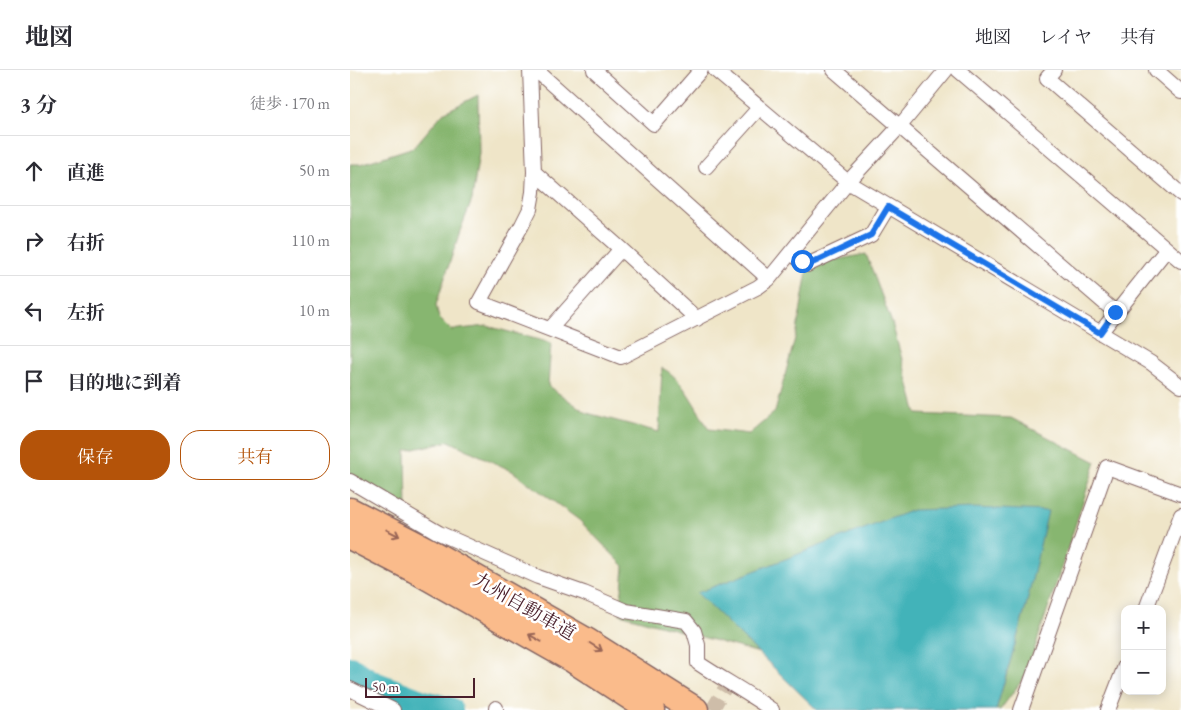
<!DOCTYPE html>
<html lang="ja">
<meta charset="utf-8">
<style>
:root{--surface:#fff;--page:#f2f2f3;--text:#2b2b33;--muted:#7c7c81;--line:#e1e1e2;--accent:#b45309}
body{margin:0;font-family:"EB Garamond","Noto Serif JP",serif;background:var(--page);color:var(--text)}
.controls{position:absolute;right:15px;bottom:15px;display:grid;overflow:hidden;border-radius:10px;box-shadow:0 2px 12px #0003}
.controls button{width:45px;height:45px;display:grid;place-items:center;padding:0;border:0;border-bottom:1px solid var(--line);background:var(--surface);color:var(--text);font:25px sans-serif}
.scale{position:absolute;left:15px;bottom:12px;width:110px;box-sizing:border-box;padding-left:5px;border:2px solid #4a1f2b;border-top:0;font-size:14px;line-height:18px;white-space:nowrap;color:#4a1f2b;-webkit-text-stroke:4px #fff;paint-order:stroke}
.stop{position:absolute;width:15px;height:15px;margin:-11px;border:4px solid #1a73e8;border-radius:50%;background:#fff}
.stop.end{background:#1a73e8;border-color:#fff;box-shadow:0 1px 5px #0008}
.list{margin:0;padding:0;list-style:none}
h2{display:flex;justify-content:space-between;align-items:center;height:65px;margin:0;padding:0 20px;font-size:21px}
h2 small{font-size:16px;font-weight:400;color:var(--muted)}
.list li{display:grid;grid-template-columns:32px 1fr auto;gap:15px;align-items:center;box-sizing:border-box;height:70px;padding:0 20px;border-top:1px solid var(--line)}
.list b{display:block;font-size:19px;white-space:nowrap}
.list em{font-size:16px;font-style:normal;color:var(--muted)}
.actions{display:flex;gap:10px;padding:15px 20px}
.actions a{flex:1;padding:11px 0;border:1px solid var(--accent);border-radius:20px;text-align:center;font-size:18px;color:var(--accent)}
.actions .main{background:var(--accent);color:#fff}
.icon{flex:none;width:28px;height:28px;fill:none;stroke:currentColor;stroke-width:2;stroke-linecap:round;stroke-linejoin:round}
.map{position:relative;flex:none;width:831px;height:640px;overflow:hidden}
header{display:flex;align-items:center;gap:30px;box-sizing:border-box;height:70px;padding:0 25px;background:var(--surface);border-bottom:1px solid var(--line)}
header strong{font-size:24px}
nav{display:flex;gap:28px;margin-inline-start:auto;font-size:18px}
main{display:flex}
aside{flex:1;background:var(--surface)}
.map>svg:first-child{display:block}
.forest{fill:#87b66f;stroke:#686a4d}
.water{fill:#43b3b9;stroke:#466972}
.lines{fill:none;stroke-linecap:round;stroke-linejoin:round}
.river{stroke:#43b3b9;stroke-width:26}
.street-tunnel{stroke:#cebda9;stroke-width:14;stroke-dasharray:14 7;stroke-linecap:butt}
.street-casing{stroke:#846462;stroke-width:16}
.highway-casing{stroke:#846462;stroke-width:29}
.street{stroke:#fff;stroke-width:14}
.highway{stroke:#fabb8b;stroke-width:26}
.oneway{stroke:#996556}
.route{stroke:#1a73e8;stroke-width:6}
.labels{text-anchor:middle;stroke-width:5;stroke-linejoin:round;paint-order:stroke}
.street-label{font-size:19px;fill:#4a1f2b;stroke:#fff}
</style>
<header>
<strong>地図</strong>
<nav><a>地図</a><a>レイヤ</a><a>共有</a></nav>
</header>
<main>
<aside>
<h2>3 分<small>徒歩 · 170 m</small></h2>
<ul class="list">
<li><svg class="icon" aria-label="ahead" viewBox="0 0 24 24"><path d="M12 20V5M6 11l6-6 6 6"/></svg><div><b>直進</b></div><em>50 m</em></li>
<li><svg class="icon" aria-label="right" viewBox="0 0 24 24"><path d="M7 20v-9h11M14 6l5 5-5 5"/></svg><div><b>右折</b></div><em>110 m</em></li>
<li><svg class="icon" aria-label="left" viewBox="0 0 24 24"><path d="M17 20v-9H6M10 6l-5 5 5 5"/></svg><div><b>左折</b></div><em>10 m</em></li>
<li><svg class="icon" aria-label="arrive" viewBox="0 0 24 24"><path d="M6 21V4h12l-3 4 3 4H6"/></svg><div><b>目的地に到着</b></div></li>
</ul>
<div class="actions"><a class="main">保存</a><a>共有</a></div>
</aside>
<div class="map">
<svg width="831" height="640" viewBox="0 0 831 640">
<rect width="100%" height="100%" fill="#fff"/>
<filter id="ink" filterUnits="userSpaceOnUse"><feTurbulence type="fractalNoise" baseFrequency=".02" numOctaves="2"/><feDisplacementMap in="SourceGraphic" scale="10" xChannelSelector="R" yChannelSelector="G"/><feConvolveMatrix kernelMatrix="1 2 1 2 8 2 1 2 1" color-interpolation-filters="sRGB"/></filter>
<filter id="wash" filterUnits="userSpaceOnUse"><feTurbulence type="fractalNoise" baseFrequency=".0096" numOctaves="4" result="noise"/><feDisplacementMap in="SourceGraphic" scale="20" xChannelSelector="R" yChannelSelector="G"/><feGaussianBlur stdDeviation="1.12" result="paint"/><feColorMatrix in="noise" values="0 0 0 0 0 0 0 0 0 0 0 0 0 0 0 0 0 1.4 0 .05"/><feComposite in="paint" operator="in"/></filter>
<g filter="url(#wash)">
<rect width="100%" height="100%" fill="#efe5c8"/>
<!-- forest -->
<path class="forest" d="M128 25 129 83 122 130 110 161 86 235 89 248 101 260 137 256 201 273 198 316 237 343 309 362 312 298C332 307 347 340 359 359L399 364 425 342 447 261 458 195 516 184 542 253 567 344 661 348 746 392 676 605 650 640H646L675 540 697 441 348 523 409 583 270 544 274 496 229 450 162 401 99 371 56 381 57 443 0 406V94H11L64 77 93 43Z"/>
<!-- water -->
<path class="water" d="M624 438 698 441 675 540 646 640H467L347 523 563 440Z"/>
<g class="lines">
<!-- river -->
<path class="river" d="M0 599 24 614 71 632 100 640"/>
</g>
</g>
<g filter="url(#ink)">
<g class="lines">
<!-- street-tunnel -->
<path class="street-tunnel" d="M362 640 378 613"/>
<!-- street casing -->
<g class="street-casing">
<path id="street" d="M180 0 184 102 183 122 180 139 172 155 129 232 271 287 408 217 419 209 498 112 550 56 596 0
M186 0 419 209
M244 0 304 54 351 0
M365 0 498 112 801 293 831 316
M484 0 765 242
M608 0 831 191
M704 0 697 8 831 124
M806 0 831 22
M356 97 409 38
M184 102 271 179 347 249
M441 183 457 195 521 165 538 137
M200 259 271 179
M750 263 817 179
M0 411 89 463 188 507 234 523 276 541 336 551 344 561 348 575V593C372 609 398 623 422 640
M796 539 831 445
M0 619 43 640
M146 640V638
M671 640 757 397 831 424
M758 640 775 596"/>
</g>
<!-- highway casing -->
<g class="highway-casing">
<path id="highway" d="M0 441 76 480 236 571 345 640
M0 466 64 499 224 590 301 640"/>
</g>
<!-- street -->
<use href="#street" class="street"/>
<!-- highway -->
<use href="#highway" class="highway"/>
</g>
<!-- one-way arrows -->
<defs><path id="oneway-shaft" d="M-6 0H5M1.5-3L5.5 0L1.5 3" fill="none" stroke-width="1.6" stroke-linecap="round" stroke-linejoin="round" transform="scale(1.25)"/></defs>
<g class="oneway">
<use href="#oneway-shaft" transform="translate(43 463) rotate(27)"/>
<use href="#oneway-shaft" transform="translate(185 568) rotate(-150)"/>
<use href="#oneway-shaft" transform="translate(246 577) rotate(32)"/>
</g>
</g>
<g class="lines" filter="url(#ink)">
<!-- route -->
<path class="route" d="M452 191 458 195 521 165 538 137 750 263 765 242"/>
</g>
<g class="labels">
<!-- street labels -->
<g class="street-label">
<text transform="translate(175 536) rotate(30)" y="7">九州自動車道</text>
</g>
</g>
</svg>
<div class="controls">
<button>+</button>
<button>−</button>
</div>
<div class="scale">50 m</div>
<div class="stop" style="left:452px;top:191px"></div>
<div class="stop end" style="left:765px;top:242px"></div>
</div>
</main>
